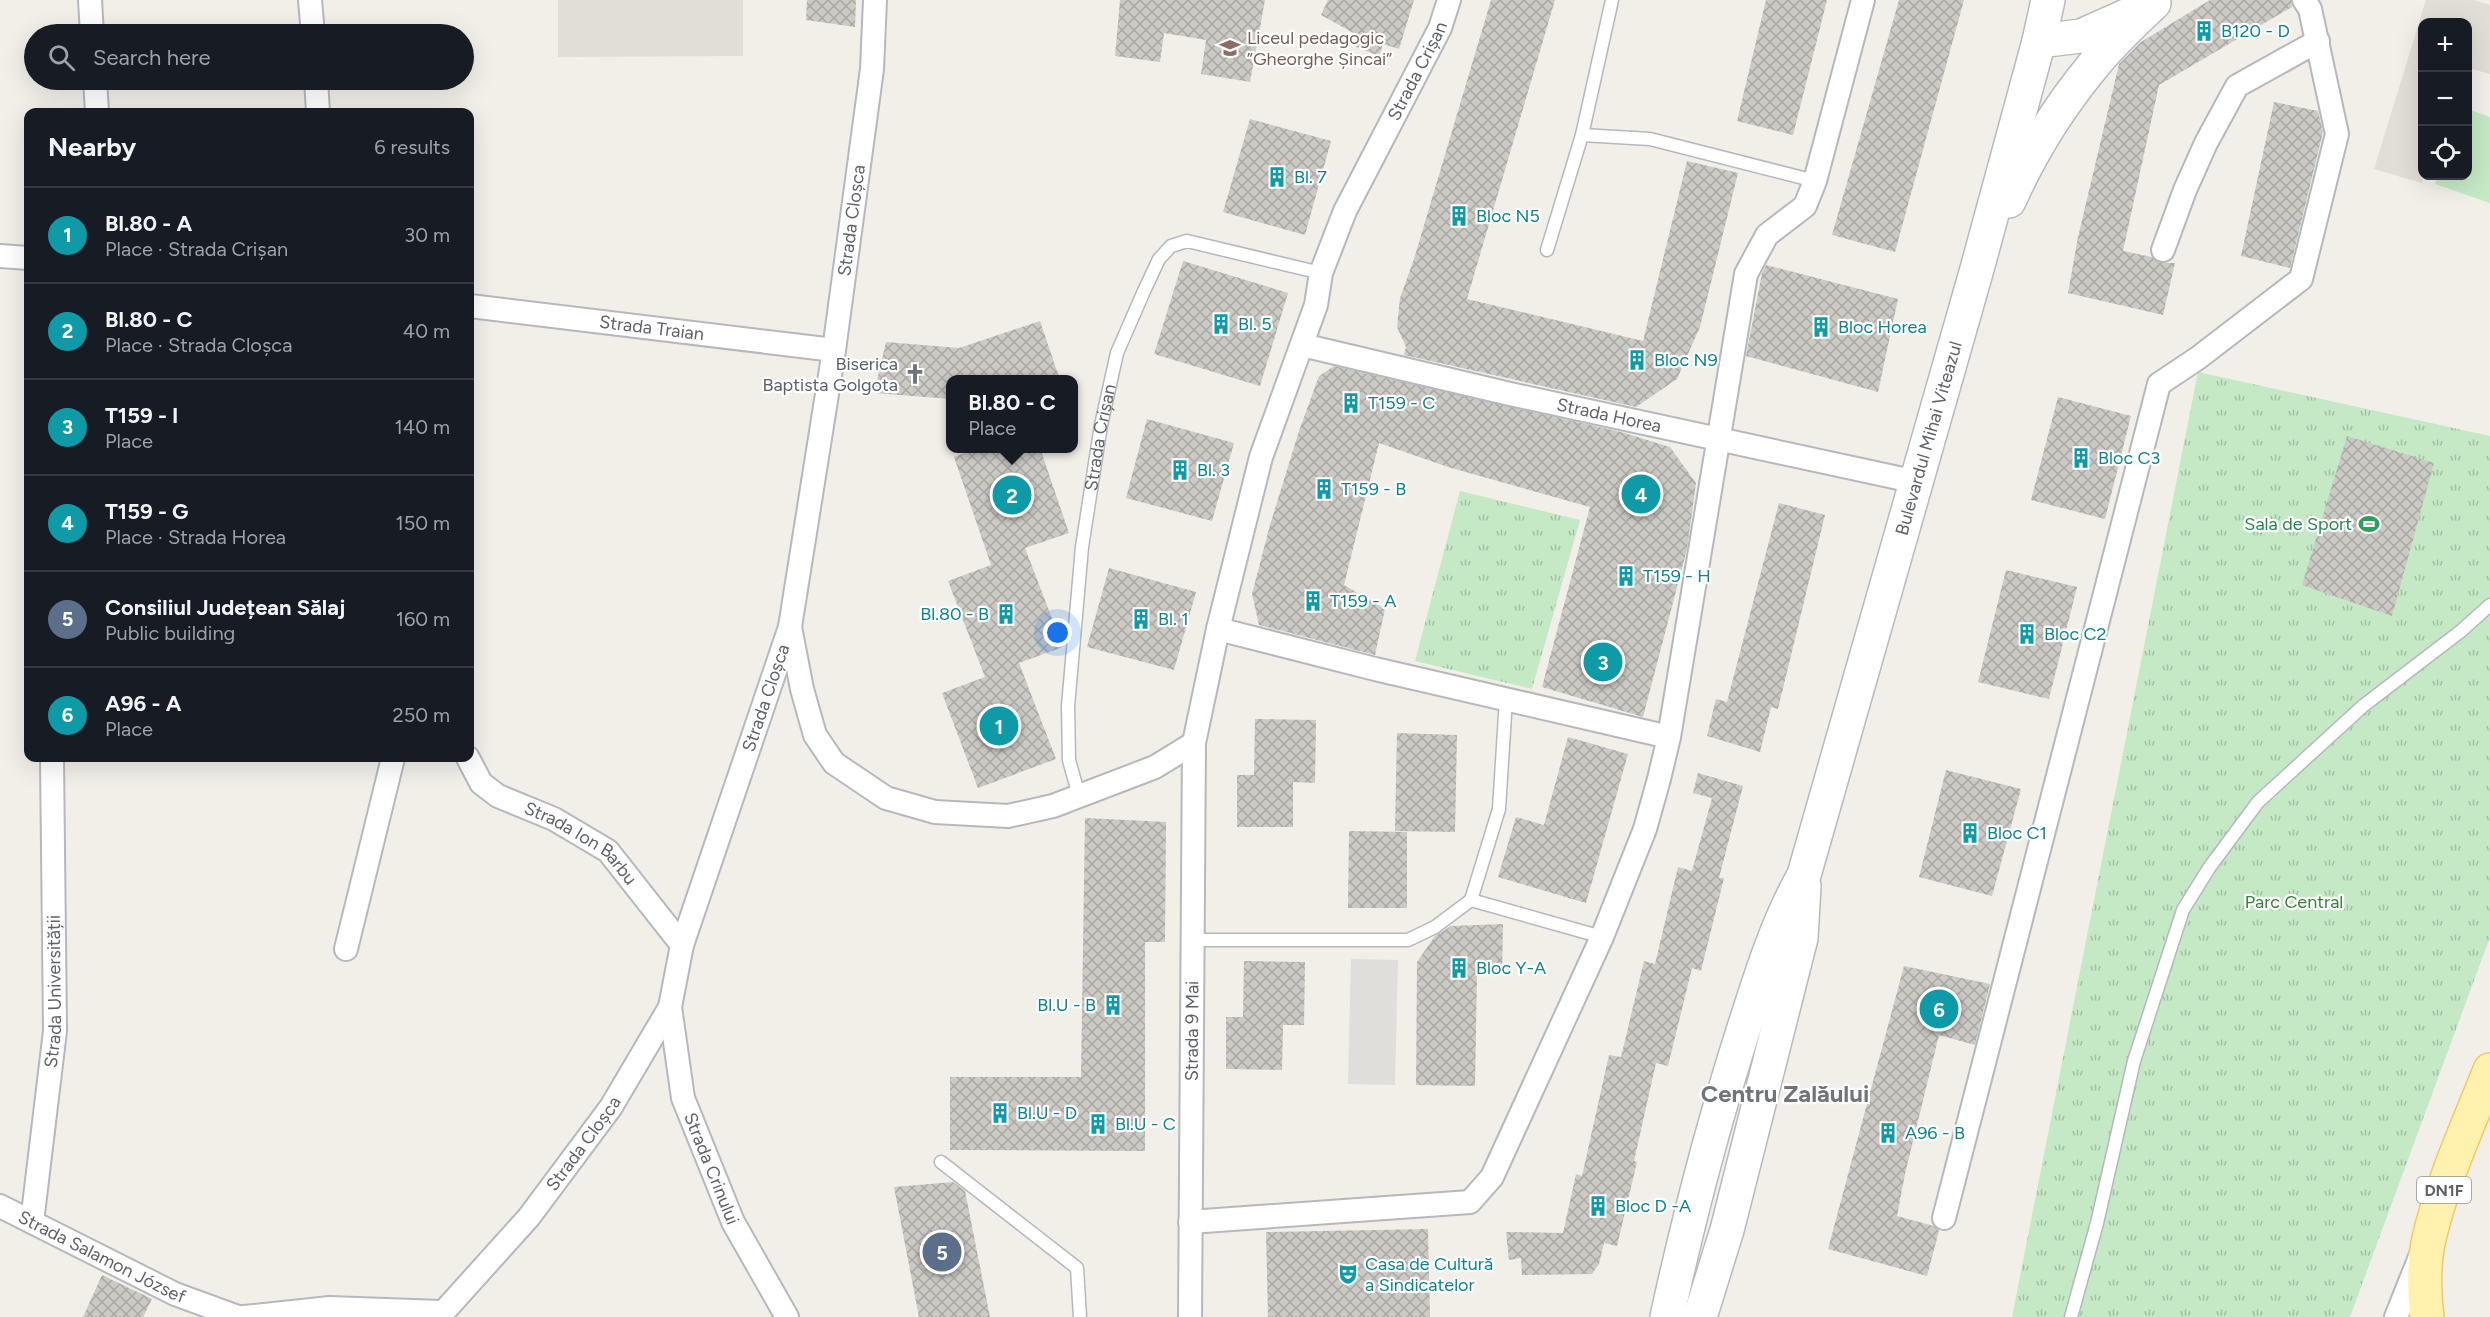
<!DOCTYPE html>
<meta charset="utf-8">
<style>
:root{--surface:#171b24;--page:#242831;--text:#f1f3f6;--muted:#9ea1a6;--line:#363941;--accent:#1a73e8}
body{margin:0;font-family:Figtree,sans-serif;background:var(--page);color:var(--text)}
.controls{position:absolute;right:18px;top:18px;display:grid;overflow:hidden;border-radius:12px;box-shadow:0 6px 24px #0002}
.controls button{width:54px;height:54px;display:grid;place-items:center;padding:0;border:0;border-bottom:2px solid var(--line);background:var(--surface);color:var(--text);font:30px sans-serif}
.you{position:absolute;left:1058px;top:633px;width:21px;height:21px;margin:-15px;border:4px solid #fff;border-radius:50%;background:#1a73e8;box-shadow:0 0 0 9px #1a73e833}
.badge{display:grid;place-items:center;width:39px;height:39px;border-radius:50%;background:var(--accent);color:#fff;font-size:20px;font-weight:700}
.pin{position:absolute;translate:-50% -50%;border:3px solid #fff;box-shadow:0 2px 6px #0006}
.popup{position:absolute;left:946px;top:375px;width:132px;height:78px;box-sizing:border-box;display:grid;place-content:center;border-radius:12px;background:var(--surface);filter:drop-shadow(0 2px 4px #0005);font-size:20px;white-space:nowrap;color:var(--muted)}
.popup b{font-size:22px;color:var(--text)}
.popup::after{content:'';position:absolute;left:50%;top:100%;margin-left:-12px;border:12px solid transparent;border-top-color:var(--surface)}
.list{margin:0;padding:0;list-style:none}
h2{display:flex;justify-content:space-between;align-items:center;height:78px;margin:0;padding:0 24px;font-size:26px}
h2 small{font-size:20px;font-weight:400;color:var(--muted)}
.list li{display:grid;grid-template-columns:39px 1fr auto;gap:18px;align-items:center;box-sizing:border-box;height:96px;padding:0 24px;border-top:2px solid var(--line)}
.list b{display:block;font-size:22px;white-space:nowrap}
.list p{margin:0;font-size:20px;white-space:nowrap;color:var(--muted)}
.list em{font-size:20px;font-style:normal;color:var(--muted)}
.icon{flex:none;width:33px;height:33px;fill:none;stroke:currentColor;stroke-width:2;stroke-linecap:round;stroke-linejoin:round}
.map{position:relative;flex:none;width:2490px;height:1317px;overflow:hidden}
.search{position:absolute;background:var(--surface);box-shadow:0 6px 24px #0002;left:24px;top:24px;width:450px;height:66px;display:flex;align-items:center;gap:15px;box-sizing:border-box;padding:0 21px;border-radius:33px;color:var(--muted);font-size:22px}
.panel{position:absolute;background:var(--surface);box-shadow:0 6px 24px #0002;left:24px;top:108px;width:450px;height:654px;border-radius:12px}
.map>svg:first-child{display:block}
.industrial{fill:#e0deda}
.education{fill:#e1ded6}
.green{fill:#c5e8c5}
.park{fill:url(#park-tufts)}
.building{fill:url(#building-cross-hatch)}
.lines{fill:none;stroke-linecap:round;stroke-linejoin:round}
.lane-casing{stroke:#b5b8bc;stroke-width:15}
.street-casing{stroke:#b5b8bc;stroke-width:26}
.secondary-casing{stroke:#b6babf;stroke-width:36}
.primary-casing{stroke:#f2c960;stroke-width:36}
.lane{stroke:#fff;stroke-width:12}
.street{stroke:#fff;stroke-width:22}
.secondary{stroke:#fff;stroke-width:33}
.primary{stroke:#fff2af;stroke-width:33}
.labels{text-anchor:middle;stroke-width:4.5;stroke-linejoin:round;paint-order:stroke}
.shield{fill:#fff;stroke:#8f9295;stroke-width:1.5}
.shield-label{font-size:16px;font-weight:bold;fill:#5f6368}
.culture-label{font-size:18px;fill:#0d838f;stroke:#fff;text-anchor:start}
.education-label{font-size:18px;fill:#785e54;stroke:#fff;text-anchor:start}
.street-label{font-size:18px;fill:#5f6368;stroke:#fff}
.worship-label{font-size:18px;fill:#5b616d;stroke:#fff;text-anchor:end}
.leisure-label{font-size:18px;fill:#27864d;stroke:#fff;text-anchor:end}
.park-label{font-size:18px;fill:#348238;stroke:#fff}
.district-label{font-size:24px;font-weight:bold;fill:#70757a;stroke:#fff}
</style>
<div class="map">
<svg width="2490" height="1317" viewBox="0 0 2490 1317">
<defs>
<pattern id="park-tufts" width="24" height="20" patternUnits="userSpaceOnUse" patternTransform="scale(1.5)"><rect width="24" height="20" fill="#c5e8c5"/><path d="M3 7l-1-3M5 7V3M7 7l1-3M15 17l-1-3M17 17v-4M19 17l1-3" fill="none" stroke="#a3c0a4"/></pattern>
<pattern id="building-cross-hatch" width="8" height="8" patternUnits="userSpaceOnUse" patternTransform="scale(1.5)"><rect width="8" height="8" fill="#cccac5"/><path d="M0 0l8 8M0 8l8-8" fill="none" stroke="#a9a8a4"/></pattern>
</defs>
<rect width="100%" height="100%" fill="#f1efe8"/>
<!-- industrial -->
<path class="industrial" d="M1351 959 1398 960 1395 1085 1348 1084Z"/>
<!-- education -->
<path class="education" d="M558 0H743V56L558 57Z
M2426 0H2474L2490 5V74L2468 68V22H2422L2424 176 2422 183 2374 169Z"/>
<!-- green -->
<path class="green" d="M2468 109 2490 117V203L2435 184 2438 176H2468Z"/>
<!-- park -->
<path class="park" d="M2198 372 2490 436V937L2350 1317H2012Z
M1460 491 1580 520 1532 689 1415 661Z"/>
<!-- building -->
<path class="building" d="M807 0H856L855 27 806 20Z
M1120 0H1265L1250 82 1201 74 1206 40 1164 33 1160 62 1115 56Z
M1328 0H1414L1399 49 1383 44 1379 56 1354 46 1357 35 1321 15Z
M1491 0H1555L1467 299 1643 341 1687 161 1738 173 1700 327 1677 379 1636 407 1404 355 1406 347 1397 327 1400 298 1414 259Z
M1766 0H1827L1793 135 1737 121Z
M1899 0H1964L1895 252 1832 235Z
M2210 0H2291L2292 7 2159 85 2123 251 2152 257 2159 263H2175L2163 315 2068 293 2078 237 2119 64 2141 42Z
M2274 102 2318 111 2323 132 2290 268 2241 256Z
M1250 119 1331 141 1305 235 1223 212Z
M1183 261 1288 293 1260 386 1154 354Z
M1766 265 1898 299 1878 392 1746 356 1762 273Z
M1040 321 1060 380H951V399L874 393 886 342 959 348Z
M1334 366 1621 432 1670 447 1696 483 1687 549 1643 717 1542 687 1590 507 1448 467 1379 443 1344 585 1385 609 1375 655 1259 625 1252 594 1270 525 1299 431 1319 376Z
M2058 397 2131 416 2105 519 2031 500Z
M1147 419 1234 443 1212 521 1126 498Z
M2347 436 2434 463 2392 616 2302 585Z
M978 448H1040L1069 533 1025 548 1063 647 1019 663 1056 759 978 788 942 693 985 677 948 581 991 565 954 457Z
M1779 503 1825 515 1778 709 1771 707 1760 752 1707 736 1716 699 1727 702Z
M1109 568 1196 592 1174 670 1087 647Z
M2006 570 2077 587 2049 699 1978 682Z
M1255 719 1316 720 1315 783 1293 782V827H1237V775H1254Z
M1397 733 1457 735 1455 832 1395 831Z
M1568 737 1628 754 1586 903 1498 877 1516 817 1544 825Z
M1946 770 2021 789 1992 896 1919 877Z
M1698 773 1743 786 1719 878H1724L1701 971 1692 968 1668 1066 1656 1063 1634 1161 1637 1162 1617 1246 1604 1243 1599 1264 1592 1274 1522 1275 1521 1258 1509 1260 1506 1232 1563 1233 1576 1174 1582 1176 1609 1055 1621 1057 1644 961 1655 964 1678 867 1692 871 1712 798 1693 793Z
M1085 818 1166 822 1165 942H1145V1151L950 1150V1077H1081Z
M1349 831 1407 832V908H1348Z
M1503 924 1502 974 1477 975 1475 1086 1416 1085 1417 962 1435 936 1451 926Z
M1244 961 1305 962 1304 1025H1283L1282 1070 1226 1069V1017H1243Z
M1904 966 1990 984 1975 1045 1939 1035 1905 1174 1897 1216 1934 1226 1939 1231 1927 1276 1828 1249Z
M953 1182 965 1191 990 1317H919L894 1187Z
M1428 1229 1430 1317H1268L1266 1232Z
M102 1275 152 1299 143 1317H83Z"/>
<g class="lines">
<!-- lane casing -->
<g class="lane-casing">
<g id="lane">
<path d="M1582 135 1650 139 1815 181"/>
<path d="M1547 250 1582 135 1612 0"/>
<path id="s1" d="M1079 796 1069 760 1068 706 1082 547 1101 425 1117 353 1144 291 1159 259 1171 246 1187 241 1321 273"/>
<path d="M1471 900 1602 937"/>
<path d="M1192 940H1408L1435 927 1471 900 1499 809 1506 699"/>
<path d="M941 1162 1077 1268 1080 1317"/>
<path d="M2071 1317 2097 1223 2134 1061 2183 910 2209 868 2258 802 2363 706 2461 631 2490 605"/>
</g>
</g>
<!-- street casing -->
<g class="street-casing">
<g id="street">
<path d="M90 0 92 34"/>
<path d="M310 0 313 34"/>
<path d="M95 80 97 112"/>
<path d="M316 80 318 112"/>
<path d="M2163 250 2185 190 2206 143 2237 86 2318 41"/>
<path d="M0 256 28 258"/>
<path id="s2" d="M470 306 834 350"/>
<path id="s3" d="M1302 345 1510 394 1917 482"/>
<path d="M790 627 802 689 815 735 834 763 886 798 935 812 1008 816 1053 806 1155 767 1194 743"/>
<path d="M1218 629 1375 669 1669 737"/>
<path id="s4" d="M468 758 481 783 498 796 554 819 608 851 682 945"/>
<path d="M346 949 393 758"/>
<path id="s5" d="M670 1007 683 1098 733 1222 787 1317"/>
<path id="s6" d="M0 1206 175 1294 238 1317"/>
<path d="M1944 1218 2159 384 2198 358 2301 279 2337 134 2310 9 2304 0"/>
<path id="s7" d="M32 1222 55 1031 52 758"/>
<path d="M1190 1222 1470 1202 1492 1177 1602 937 1645 829 1659 779 1669 737 1746 274 1767 235 1805 206 1815 181 1863 0"/>
<path d="M244 1317 330 1308 441 1312"/>
<path id="s8" d="M439 1317 529 1217 611 1107 670 1007 682 945 790 627 834 350 872 69 875 0"/>
<path id="s9" d="M1190 1317 1194 743 1218 629 1261 457 1316 305 1321 273 1345 211 1440 28 1449 0"/>
<path d="M2396 1317 2420 1257"/>
</g>
</g>
<!-- secondary casing -->
<g class="secondary-casing">
<g id="secondary">
<path d="M2039 41 2081 36 2135 12"/>
<path d="M2009 201C2030 154 2059 107 2092 67 2110 44 2132 24 2154 3"/>
<path id="s10" d="M1667 1317C1688 1221 1713 1125 1743 1031 1760 978 1776 925 1804 875L1977 269 2039 41 2048 0"/>
<path d="M1700 1317 1727 1230 1801 938 1804 886"/>
</g>
</g>
<!-- primary casing -->
<g class="primary-casing">
<path id="primary" d="M2427 1317C2424 1293 2423 1268 2428 1243 2441 1184 2468 1126 2490 1070"/>
</g>
<!-- lane -->
<use href="#lane" class="lane"/>
<!-- street -->
<use href="#street" class="street"/>
<!-- secondary -->
<use href="#secondary" class="secondary"/>
<!-- primary -->
<use href="#primary" class="primary"/>
</g>
<!-- icons -->
<defs>
<g id="building-bare" transform="scale(1.62)"><path d="M-4-6H4V6H1V3H-1V6H-4ZM-2.5-4.3h1.7v1.8h-1.7ZM.8-4.3h1.7v1.8H.8ZM-2.5-1h1.7V.8h-1.7ZM.8-1h1.7V.8H.8Z" fill="#0f9aa8" stroke="#fff" stroke-width="2.5" paint-order="stroke"/></g>
<g id="university-bare" transform="scale(1.62)"><path d="M0-5L7-2L0 1L-7-2ZM-4 1L0 2.5L4 1V4Q0 6-4 4Z" fill="#8d6e63" stroke="#fff" stroke-width="2.5" paint-order="stroke"/></g>
<g id="church-bare" transform="scale(1.62)"><path d="M-1.2-6h2.4v3.5h3.3v2.4h-3.3V6h-2.4V-.1h-3.3v-2.4h3.3Z" fill="#6b7280" stroke="#fff" stroke-width="2.5" paint-order="stroke"/></g>
<g id="stadium-bare" transform="scale(1.62)"><path d="M0-5a6.5 5 0 1 0 0 10a6.5 5 0 1 0 0-10ZM-3.5-1.8h7v3.6h-7Z" fill="#2e9e5b" stroke="#fff" stroke-width="2.5" paint-order="stroke"/></g>
<g id="theatre-bare" transform="scale(1.62)"><path d="M-5-5.5Q0-4 5-5.5V0Q5 5 0 6Q-5 5-5 0ZM-3.3-2.5H-1v1.5H-3.3ZM1-2.5H3.3v1.5H1ZM-2.8 1Q0 5.5 2.8 1Z" fill="#0f9aa8" stroke="#fff" stroke-width="2.5" paint-order="stroke"/></g>
</defs>
<g fill-rule="evenodd">
<use href="#building-bare" x="2204" y="31"/>
<use href="#university-bare" x="1230" y="48"/>
<use href="#building-bare" x="1277" y="177"/>
<use href="#building-bare" x="1459" y="216"/>
<use href="#building-bare" x="1221" y="324"/>
<use href="#building-bare" x="1821" y="327"/>
<use href="#building-bare" x="1637" y="360"/>
<use href="#church-bare" x="915" y="374"/>
<use href="#building-bare" x="1351" y="403"/>
<use href="#building-bare" x="2081" y="458"/>
<use href="#building-bare" x="1180" y="470"/>
<use href="#building-bare" x="1324" y="489"/>
<use href="#stadium-bare" x="2369" y="524"/>
<use href="#building-bare" x="1626" y="576"/>
<use href="#building-bare" x="1313" y="601"/>
<use href="#building-bare" x="1006" y="614"/>
<use href="#building-bare" x="1141" y="619"/>
<use href="#building-bare" x="2027" y="634"/>
<use href="#building-bare" x="1970" y="833"/>
<use href="#building-bare" x="1459" y="968"/>
<use href="#building-bare" x="1113" y="1005"/>
<use href="#building-bare" x="1000" y="1113"/>
<use href="#building-bare" x="1098" y="1124"/>
<use href="#building-bare" x="1888" y="1133"/>
<use href="#building-bare" x="1598" y="1206"/>
<use href="#theatre-bare" x="1348" y="1274"/>
</g>
<g class="labels">
<!-- shield labels -->
<rect class="shield" x="2417" y="1177" width="54" height="26" rx="4.5"/>
<g class="shield-label">
<text x="2444" y="1196">DN1F</text>
</g>
<!-- culture labels -->
<g class="culture-label">
<text x="2221" y="37">B120 - D</text>
<text x="1294" y="183">Bl. 7</text>
<text x="1476" y="222">Bloc N5</text>
<text x="1238" y="330">Bl. 5</text>
<text x="1838" y="333">Bloc Horea</text>
<text x="1654" y="366">Bloc N9</text>
<text x="1368" y="409">T159 - C</text>
<text x="2098" y="464">Bloc C3</text>
<text x="1197" y="476">Bl. 3</text>
<text x="1341" y="495">T159 - B</text>
<text x="1643" y="582">T159 - H</text>
<text x="1330" y="607">T159 - A</text>
<text x="989" y="620" text-anchor="end">Bl.80 - B</text>
<text x="1158" y="625">Bl. 1</text>
<text x="2044" y="640">Bloc C2</text>
<text x="1987" y="839">Bloc C1</text>
<text x="1476" y="974">Bloc Y-A</text>
<text x="1096" y="1011" text-anchor="end">Bl.U - B</text>
<text x="1017" y="1119">Bl.U - D</text>
<text x="1115" y="1130">Bl.U - C</text>
<text x="1905" y="1139">A96 - B</text>
<text x="1615" y="1212">Bloc D -A</text>
<text x="1365" y="1270">Casa de Cultură<tspan x="1365" dy="21">a Sindicatelor</tspan></text>
</g>
<!-- education labels -->
<g class="education-label">
<text x="1247" y="44">Liceul pedagogic<tspan x="1247" dy="21">”Gheorghe Șincai”</tspan></text>
</g>
<!-- street labels -->
<g class="street-label">
<text dy="6" stroke="none"><textPath href="#s9" startOffset="1286">Strada Crișan</textPath></text>
<text dy="6" stroke="none"><textPath href="#s8" startOffset="1198">Strada Cloșca</textPath></text>
<text dy="6" stroke="none"><textPath href="#s2" startOffset="183">Strada Traian</textPath></text>
<text dy="6" stroke="none"><textPath href="#s3" startOffset="315">Strada Horea</textPath></text>
<text dy="6" stroke="none"><textPath href="#s1" startOffset="362">Strada Crișan</textPath></text>
<text dy="6" stroke="none"><textPath href="#s10" startOffset="918">Bulevardul Mihai Viteazul</textPath></text>
<text dy="6" stroke="none"><textPath href="#s8" startOffset="712">Strada Cloșca</textPath></text>
<text dy="6" stroke="none"><textPath href="#s4" startOffset="146">Strada Ion Barbu</textPath></text>
<text dy="6" stroke="none"><textPath href="#s7" startOffset="232">Strada Universității</textPath></text>
<text dy="6" stroke="none"><textPath href="#s9" startOffset="286">Strada 9 Mai</textPath></text>
<text dy="6" stroke="none"><textPath href="#s8" startOffset="226">Strada Cloșca</textPath></text>
<text dy="6" stroke="none"><textPath href="#s5" startOffset="168">Strada Crinului</textPath></text>
<text dy="6" stroke="none"><textPath href="#s6" startOffset="114">Strada Salamon József</textPath></text>
</g>
<!-- worship labels -->
<g class="worship-label">
<text x="898" y="370">Biserica<tspan x="898" dy="21">Baptista Golgota</tspan></text>
</g>
<!-- leisure labels -->
<g class="leisure-label">
<text x="2352" y="530">Sala de Sport</text>
</g>
<!-- park labels -->
<g class="park-label">
<text x="2294" y="908">Parc Central</text>
</g>
<!-- district labels -->
<g class="district-label">
<text x="1785" y="1102">Centru Zalăului</text>
</g>
</g>
</svg>
<div class="controls">
<button>+</button>
<button>−</button>
<button><svg class="icon" aria-label="locate" viewBox="0 0 24 24"><circle cx="12" cy="12" r="6"/><path d="M12 2v4M12 18v4M2 12h4M18 12h4"/></svg></button>
</div>
<div class="you"></div>
<div class="pin badge" style="left:999px;top:726px;background:#0f9aa8">1</div>
<div class="pin badge" style="left:1012px;top:495px;background:#0f9aa8">2</div>
<div class="popup"><b>Bl.80 - C</b>Place</div>
<div class="pin badge" style="left:1603px;top:662px;background:#0f9aa8">3</div>
<div class="pin badge" style="left:1641px;top:494px;background:#0f9aa8">4</div>
<div class="pin badge" style="left:942px;top:1252px;background:#5c6f8a">5</div>
<div class="pin badge" style="left:1939px;top:1009px;background:#0f9aa8">6</div>
<div class="search"><svg class="icon" aria-label="search" viewBox="0 0 24 24"><circle cx="10" cy="10" r="6"/><path d="M15 15l6 6"/></svg>Search here</div>
<section class="panel">
<h2>Nearby<small>6 results</small></h2>
<ul class="list">
<li><span class="badge" style="background:#0f9aa8">1</span><div><b>Bl.80 - A</b><p>Place · Strada Crișan</p></div><em>30 m</em></li>
<li><span class="badge" style="background:#0f9aa8">2</span><div><b>Bl.80 - C</b><p>Place · Strada Cloșca</p></div><em>40 m</em></li>
<li><span class="badge" style="background:#0f9aa8">3</span><div><b>T159 - I</b><p>Place</p></div><em>140 m</em></li>
<li><span class="badge" style="background:#0f9aa8">4</span><div><b>T159 - G</b><p>Place · Strada Horea</p></div><em>150 m</em></li>
<li><span class="badge" style="background:#5c6f8a">5</span><div><b>Consiliul Județean Sălaj</b><p>Public building</p></div><em>160 m</em></li>
<li><span class="badge" style="background:#0f9aa8">6</span><div><b>A96 - A</b><p>Place</p></div><em>250 m</em></li>
</ul>
</section>
</div>
